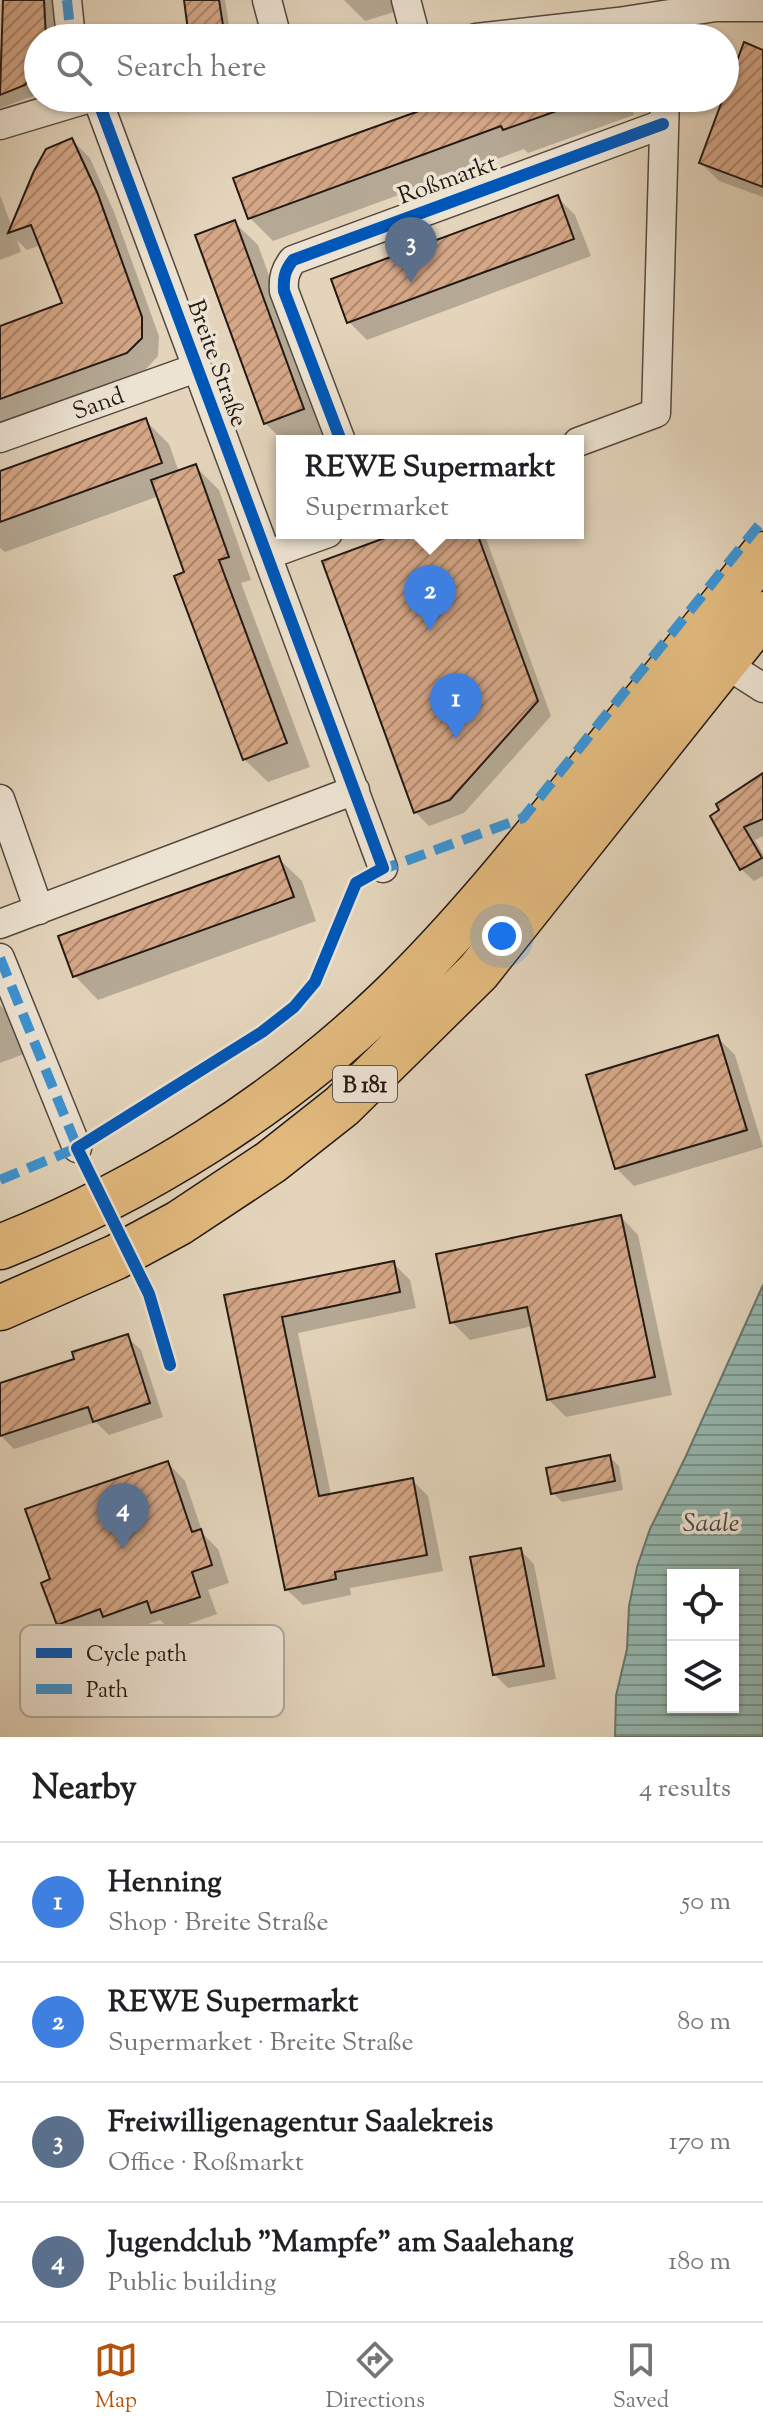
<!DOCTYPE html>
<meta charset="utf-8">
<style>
:root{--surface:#fff;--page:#f2f2f2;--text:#202124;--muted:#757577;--line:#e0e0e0;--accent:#b45309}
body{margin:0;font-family:"Sorts Mill Goudy",serif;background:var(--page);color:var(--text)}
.controls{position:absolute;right:24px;bottom:24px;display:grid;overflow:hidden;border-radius:0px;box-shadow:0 2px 6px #0004}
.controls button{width:72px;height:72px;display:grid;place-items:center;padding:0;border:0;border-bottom:2px solid var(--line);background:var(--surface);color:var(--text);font:40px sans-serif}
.you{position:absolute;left:502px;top:936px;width:28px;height:28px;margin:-20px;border:6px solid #fff;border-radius:50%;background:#1a73e8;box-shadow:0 0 0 12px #1a73e833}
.badge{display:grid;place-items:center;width:52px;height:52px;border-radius:50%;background:var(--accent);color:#fff;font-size:26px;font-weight:700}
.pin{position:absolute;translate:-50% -66px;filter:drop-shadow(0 2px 4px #0008)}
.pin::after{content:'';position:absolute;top:42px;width:28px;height:24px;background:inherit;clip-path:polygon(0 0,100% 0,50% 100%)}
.popup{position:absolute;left:276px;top:435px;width:308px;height:104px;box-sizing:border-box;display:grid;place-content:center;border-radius:0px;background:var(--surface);filter:drop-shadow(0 2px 6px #0005);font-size:26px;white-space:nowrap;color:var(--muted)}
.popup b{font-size:30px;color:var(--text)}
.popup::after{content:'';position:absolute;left:50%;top:100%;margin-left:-16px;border:16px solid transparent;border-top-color:var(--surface)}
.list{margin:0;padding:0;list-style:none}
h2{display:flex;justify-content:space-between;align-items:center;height:104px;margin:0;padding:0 32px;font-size:34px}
h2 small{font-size:26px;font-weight:400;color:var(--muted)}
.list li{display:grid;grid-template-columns:52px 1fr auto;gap:24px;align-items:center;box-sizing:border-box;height:120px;padding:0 32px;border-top:2px solid var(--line)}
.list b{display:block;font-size:30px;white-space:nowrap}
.list p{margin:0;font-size:26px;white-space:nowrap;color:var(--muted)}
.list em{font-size:26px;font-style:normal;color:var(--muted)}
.icon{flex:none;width:44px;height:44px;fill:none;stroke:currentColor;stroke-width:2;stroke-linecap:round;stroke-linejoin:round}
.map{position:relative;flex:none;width:763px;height:1737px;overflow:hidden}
.search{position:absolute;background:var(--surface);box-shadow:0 2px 6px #0004;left:24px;right:24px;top:24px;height:88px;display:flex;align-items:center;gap:20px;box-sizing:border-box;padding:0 28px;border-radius:44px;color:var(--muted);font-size:30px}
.sheet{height:584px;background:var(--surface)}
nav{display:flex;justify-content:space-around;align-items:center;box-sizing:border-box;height:112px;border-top:2px solid var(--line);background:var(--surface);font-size:22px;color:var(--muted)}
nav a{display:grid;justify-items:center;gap:4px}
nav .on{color:var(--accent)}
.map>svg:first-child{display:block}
.water{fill:url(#water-rules);stroke:#687871;stroke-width:2;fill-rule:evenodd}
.shadow{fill:#0003}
.building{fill:url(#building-hatch);stroke:#241913;stroke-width:2}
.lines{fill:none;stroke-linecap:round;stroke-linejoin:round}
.street-casing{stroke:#54483d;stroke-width:31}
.primary-casing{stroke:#241913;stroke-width:47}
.street{stroke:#ede3d3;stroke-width:28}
.primary{stroke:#e2ba7e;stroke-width:44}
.quiet{stroke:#3b93d3;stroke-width:10;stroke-dasharray:20 10;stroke-linecap:butt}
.cycleway-casing{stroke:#ede3d3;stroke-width:17}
.cycleway{stroke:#0057b8;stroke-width:12}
.labels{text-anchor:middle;stroke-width:7;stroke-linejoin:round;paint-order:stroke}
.shield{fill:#ede3d3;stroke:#60564d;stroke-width:2}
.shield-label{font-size:22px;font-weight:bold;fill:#241913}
.street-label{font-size:24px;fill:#241913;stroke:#ede3d3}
.water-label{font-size:26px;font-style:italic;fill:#464942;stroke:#ede3d3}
.key{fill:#ede3d3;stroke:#b1a699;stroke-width:2}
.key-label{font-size:22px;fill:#241913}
</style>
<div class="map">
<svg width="763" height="1737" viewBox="0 0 763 1737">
<defs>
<pattern id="water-rules" width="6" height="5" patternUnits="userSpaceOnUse" patternTransform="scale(2)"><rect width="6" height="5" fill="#95b8b0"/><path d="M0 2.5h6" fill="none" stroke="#79958e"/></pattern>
<pattern id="building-hatch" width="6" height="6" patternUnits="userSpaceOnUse" patternTransform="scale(2)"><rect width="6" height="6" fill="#d5a787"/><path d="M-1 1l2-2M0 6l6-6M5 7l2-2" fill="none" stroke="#ad876d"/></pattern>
</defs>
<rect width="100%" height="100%" fill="#e3d4bb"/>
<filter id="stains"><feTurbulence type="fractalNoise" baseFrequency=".0025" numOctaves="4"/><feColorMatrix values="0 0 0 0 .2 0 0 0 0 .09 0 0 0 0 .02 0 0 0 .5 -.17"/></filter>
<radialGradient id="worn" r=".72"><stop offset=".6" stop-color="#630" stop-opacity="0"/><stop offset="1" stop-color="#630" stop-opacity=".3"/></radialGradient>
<!-- water -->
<path class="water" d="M763 1285V1737H615L616 1696 627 1649 629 1606 637 1567 650 1529 685 1458ZM673 1575H733V1707H673Z"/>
<!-- shadow -->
<path class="shadow" d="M5 0H53L55 38H38V92L36 95 0 108V50L5 48Z
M186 0H225L231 38H191Z
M344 0H408L410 7 365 21Z
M763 52V197L719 181 701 163Z
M460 98H628L634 115 528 153 524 149 273 241 250 218Z
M72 140 90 158 114 212 159 336 158 356 145 370 0 423V329L65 304 41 245 27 250 17 240 21 252 0 260V195L12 227Z
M557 197 575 215 591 256 367 340 349 322Z
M234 222 258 245 326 433 304 441H283L265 423Z
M145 420 169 444 179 472 195 466 219 490 251 580 241 583 310 767 268 782 244 759 187 574 159 496 5 552 0 548V473Z
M403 533H484L551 716 464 813 429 826 415 812Z
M763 777V836L755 840 763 854V876L754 881 741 869 712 817Z
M278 858 302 881 316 921 98 1000 75 976Z
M0 1005 9 1014 24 1054 0 1063Z
M718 1038 735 1055 763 1147 634 1186 616 1168Z
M621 1217 638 1235 672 1395 566 1417 548 1399 533 1326 470 1340 452 1322Z
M393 1263 410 1280 416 1308 298 1333 331 1495 412 1480 428 1496 443 1571 350 1588 351 1595 303 1605 286 1589 227 1297Z
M127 1337 141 1350 163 1417 109 1435 96 1422 14 1449 0 1435V1385L77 1360Z
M609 1457 619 1466 623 1490 562 1502 553 1493Z
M168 1463 185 1481 203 1534 218 1549 229 1583 208 1590 217 1614 171 1630 160 1620 122 1633 116 1627 76 1642 58 1624 52 1581Z
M520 1550 534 1564 556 1679 508 1688 494 1674Z"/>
<!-- building -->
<path class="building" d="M3 0H44L46 38H38V67L25 85 0 95Z
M184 0H219L225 38H189Z
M744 42 763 50V187L699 163Z
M455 98H584L585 101 503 130 501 126 248 219 233 178Z
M72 138 97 192 142 317V338L127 353 0 399V326L62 303 31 225 8 233 34 171 46 149Z
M558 195 574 239 347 323 331 279Z
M235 220 304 409 264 424 195 235Z
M146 418 162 463 0 522V471Z
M196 464 229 557 219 560 287 743 243 760 174 576 184 572 151 480Z
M398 533H477L538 701 450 800 414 813 322 561Z
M763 773V819L744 827 762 858 740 870 710 816 719 810 716 804Z
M279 856 294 897 73 977 58 936Z
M718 1035 747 1130 615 1169 586 1075Z
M621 1215 655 1377 547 1400 527 1307 450 1323 436 1254Z
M394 1261 400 1292 282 1317 319 1496 413 1478 427 1555 335 1572 336 1579 285 1590 224 1295Z
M128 1334 150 1403 93 1422 88 1407 0 1436V1383L74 1359 72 1352Z
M610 1455 615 1481 551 1494 546 1468Z
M168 1461 192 1532 201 1529 212 1565 192 1572 200 1597 151 1613 147 1601 103 1617 100 1609 57 1625 41 1583 50 1579 25 1509Z
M521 1548 544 1666 493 1675 470 1557Z"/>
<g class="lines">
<!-- street casing -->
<g class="street-casing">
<path id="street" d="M67 0 71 38
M267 0 277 38
M406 0 416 38
M476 38 618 22 716 7H763
M97 98 383 868
M0 125 90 98
M0 438 196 368
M341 441 284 291C283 278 285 270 293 260L663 124
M578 442 656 413 665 98
M267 555 328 533
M724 663 763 688
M0 799 39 910
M0 924 355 790
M0 958 77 1148"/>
</g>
<!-- primary casing -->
<g class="primary-casing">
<path id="primary" d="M0 1247C143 1191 279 1105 390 998 461 929 523 852 585 775 644 702 704 628 763 554
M0 1308 116 1257 179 1223 271 1162 342 1106 478 972 763 614"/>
</g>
<!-- street -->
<use href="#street" class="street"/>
<!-- primary -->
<use href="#primary" class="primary"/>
<!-- quiet -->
<path class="quiet" d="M67 0 71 38
M378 871 523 818 763 520
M0 958 80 1154
M0 1180 81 1146"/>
<!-- cycleway casing -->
<g class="cycleway-casing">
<path id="cycleway" d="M97 98 383 868 356 883 315 982 294 1007 262 1032 77 1148 149 1294 170 1365
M341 441 284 291C283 278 285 270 293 260L663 124"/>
</g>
<!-- cycleway -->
<use href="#cycleway" class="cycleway"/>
</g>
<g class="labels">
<!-- shield labels -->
<rect class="shield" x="333" y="1066" width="64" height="36" rx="6"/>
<g class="shield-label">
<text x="365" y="1092">B 181</text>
</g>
<!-- street labels -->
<g class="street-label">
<text transform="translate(447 179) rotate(-20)" y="8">Roßmarkt</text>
<text transform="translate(218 363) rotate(70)" y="8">Breite Straße</text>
<text transform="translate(98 403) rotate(-20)" y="8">Sand</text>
</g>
<!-- water labels -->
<g class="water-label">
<text x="711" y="1531">Saale</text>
</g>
</g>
<!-- legend -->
<rect x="20" y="1625" width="264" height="92" rx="12" class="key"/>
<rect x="36" y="1648" width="36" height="10" fill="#0057b8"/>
<rect x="36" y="1684" width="36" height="10" fill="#3b93d3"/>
<g class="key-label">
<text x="86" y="1661">Cycle path</text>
<text x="86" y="1697">Path</text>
</g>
<rect width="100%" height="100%" filter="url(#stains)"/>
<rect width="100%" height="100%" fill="url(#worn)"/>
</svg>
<div class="controls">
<button><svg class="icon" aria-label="locate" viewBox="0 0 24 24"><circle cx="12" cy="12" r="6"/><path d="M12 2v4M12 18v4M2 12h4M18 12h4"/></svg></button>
<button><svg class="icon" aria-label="layers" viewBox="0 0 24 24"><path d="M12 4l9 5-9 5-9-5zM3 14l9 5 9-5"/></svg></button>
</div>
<div class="you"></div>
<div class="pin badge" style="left:456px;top:739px;background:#3f7fe0">1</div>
<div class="pin badge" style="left:430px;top:631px;background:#3f7fe0">2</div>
<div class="popup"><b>REWE Supermarkt</b>Supermarket</div>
<div class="pin badge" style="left:411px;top:283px;background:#5c6f8a">3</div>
<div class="pin badge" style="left:123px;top:1549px;background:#5c6f8a">4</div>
<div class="search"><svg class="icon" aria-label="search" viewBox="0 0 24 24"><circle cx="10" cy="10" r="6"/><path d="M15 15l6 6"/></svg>Search here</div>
</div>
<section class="sheet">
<h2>Nearby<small>4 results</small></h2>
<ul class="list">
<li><span class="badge" style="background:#3f7fe0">1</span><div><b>Henning</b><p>Shop · Breite Straße</p></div><em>50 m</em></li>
<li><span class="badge" style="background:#3f7fe0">2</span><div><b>REWE Supermarkt</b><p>Supermarket · Breite Straße</p></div><em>80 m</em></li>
<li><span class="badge" style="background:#5c6f8a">3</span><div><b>Freiwilligenagentur Saalekreis</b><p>Office · Roßmarkt</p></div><em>170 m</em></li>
<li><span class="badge" style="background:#5c6f8a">4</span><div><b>Jugendclub &quot;Mampfe&quot; am Saalehang</b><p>Public building</p></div><em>180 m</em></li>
</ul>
</section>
<nav>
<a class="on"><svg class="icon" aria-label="map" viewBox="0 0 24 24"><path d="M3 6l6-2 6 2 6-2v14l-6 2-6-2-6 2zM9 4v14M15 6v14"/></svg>Map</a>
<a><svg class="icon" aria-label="directions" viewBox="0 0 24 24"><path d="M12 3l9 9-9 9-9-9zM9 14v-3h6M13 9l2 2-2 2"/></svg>Directions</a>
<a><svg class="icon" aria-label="saved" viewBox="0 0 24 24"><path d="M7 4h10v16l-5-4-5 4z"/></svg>Saved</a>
</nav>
